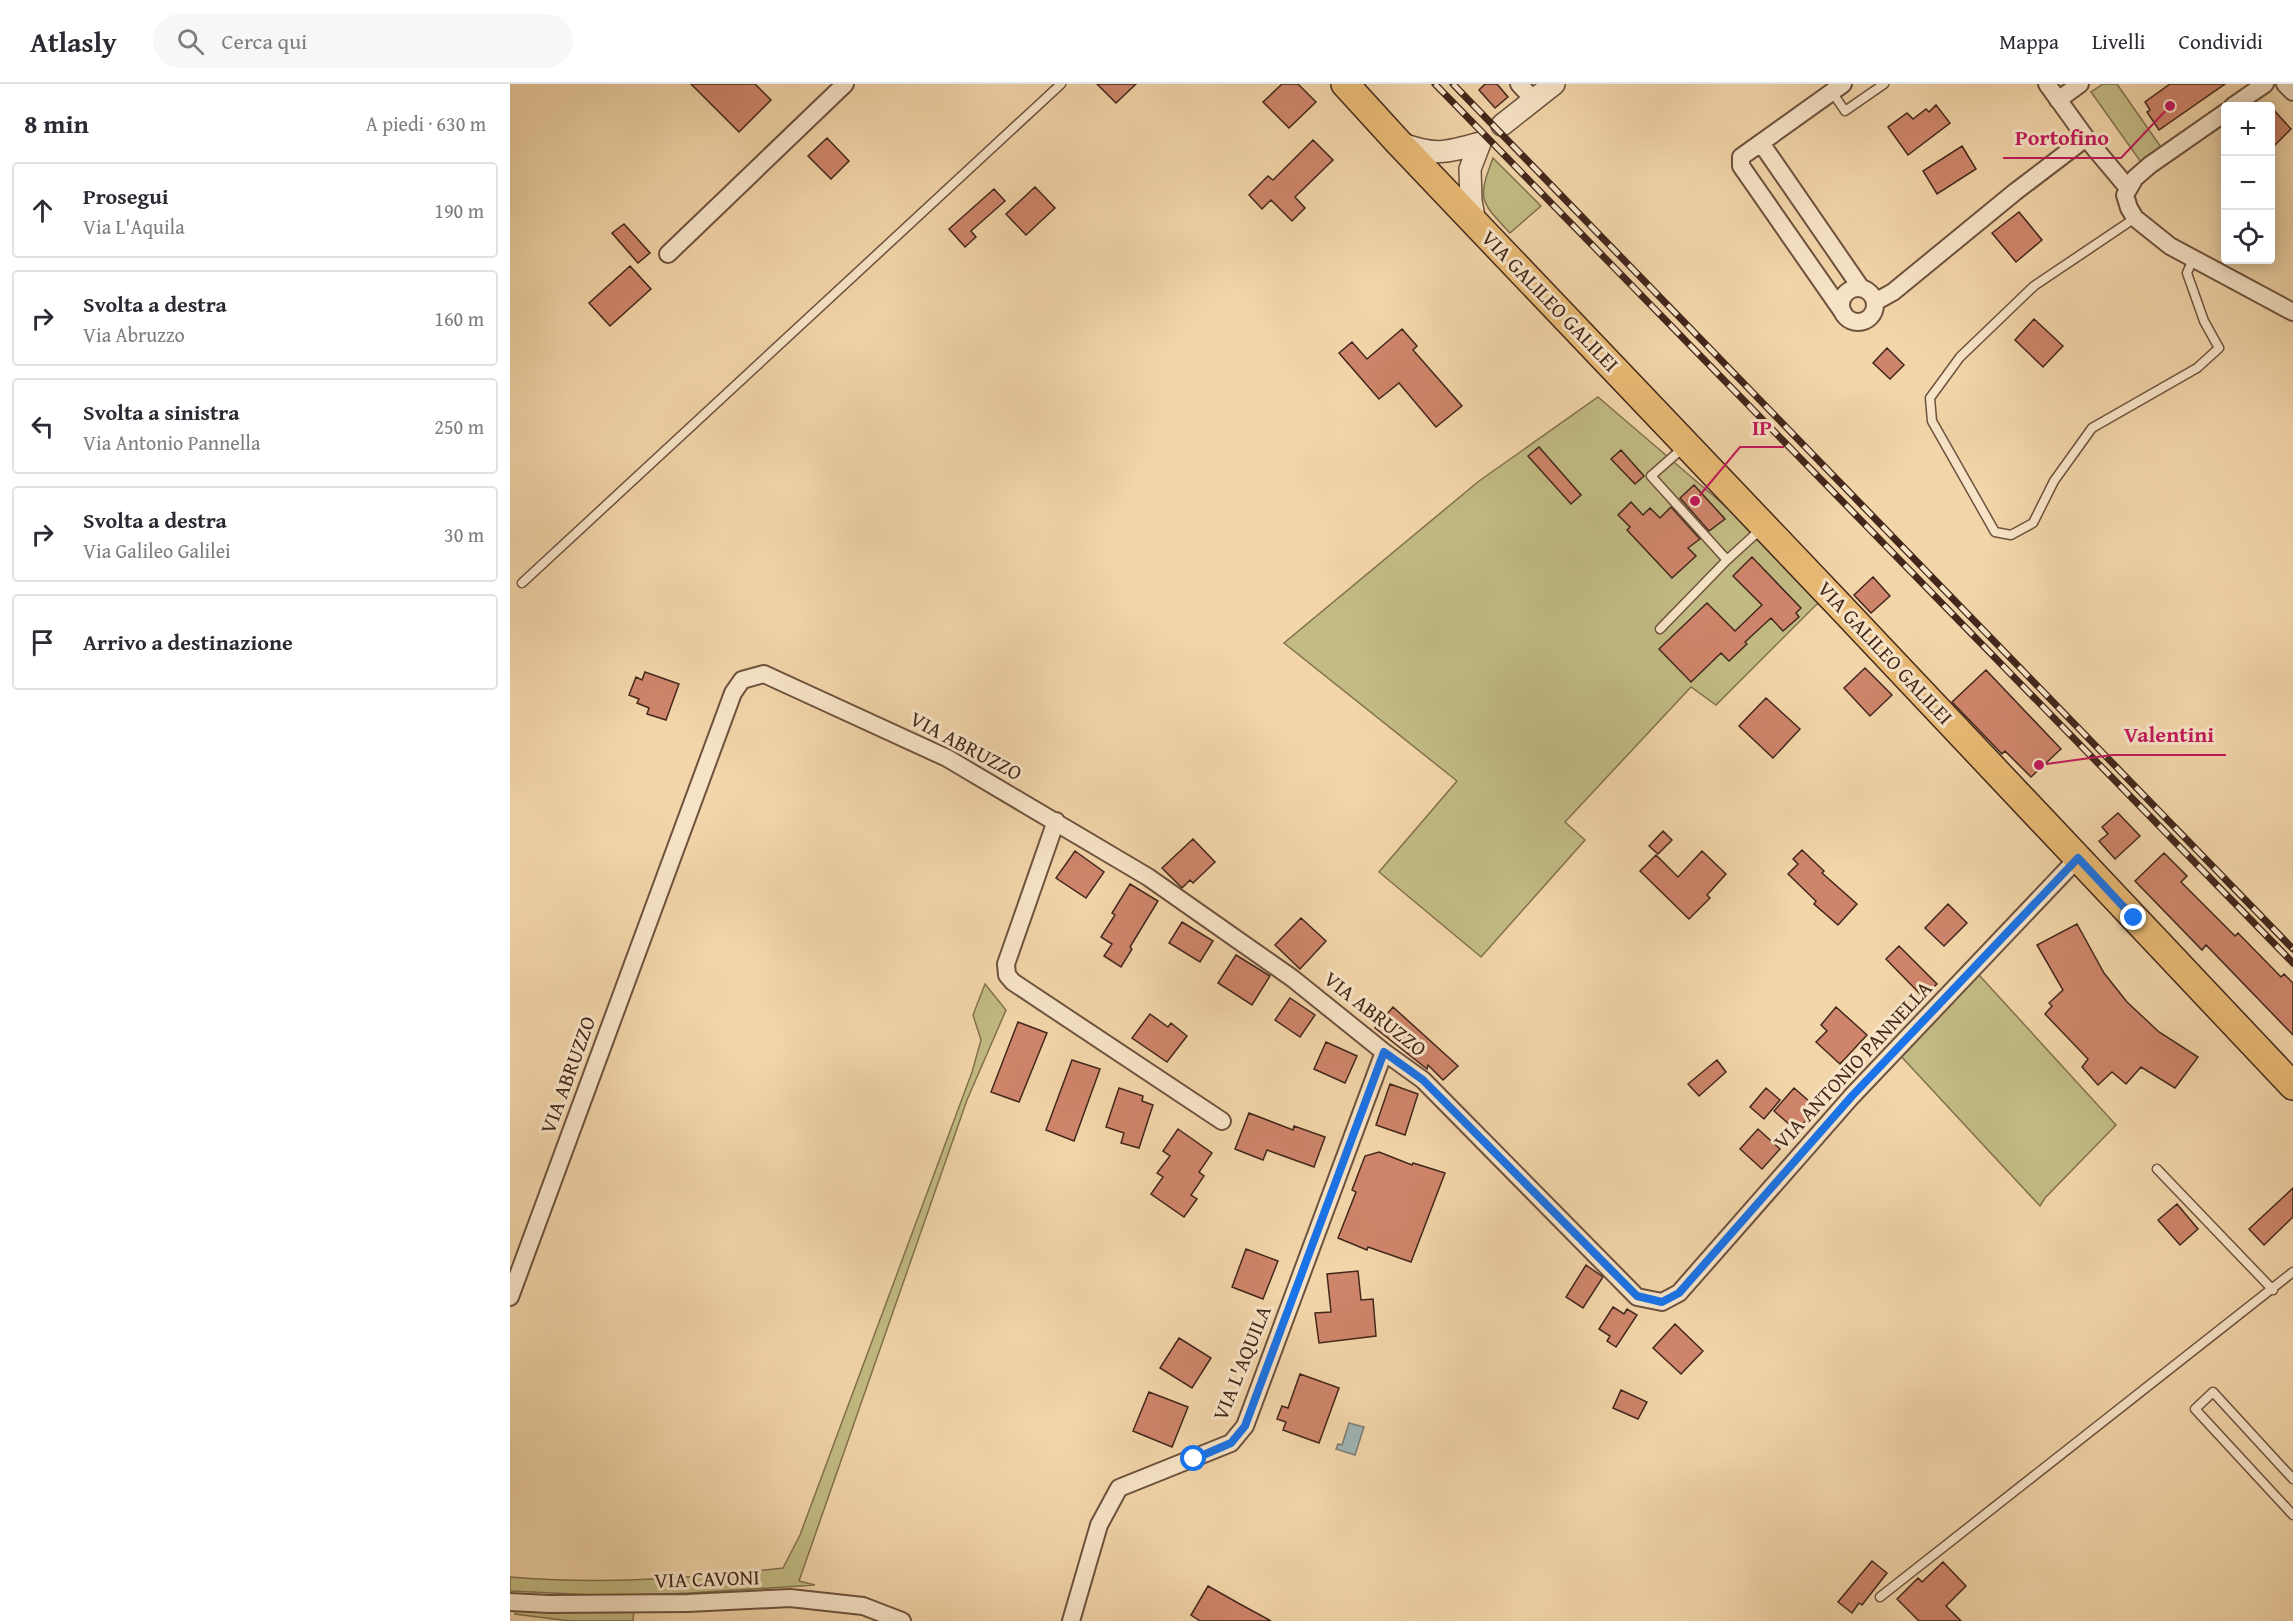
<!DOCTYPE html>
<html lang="it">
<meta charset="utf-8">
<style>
:root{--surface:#fff;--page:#f7f7f7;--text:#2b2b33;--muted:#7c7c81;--line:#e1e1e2}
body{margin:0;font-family:"Gentium Book Plus",serif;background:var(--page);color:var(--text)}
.controls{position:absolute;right:18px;top:18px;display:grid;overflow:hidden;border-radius:6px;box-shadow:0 3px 15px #0003}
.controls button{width:54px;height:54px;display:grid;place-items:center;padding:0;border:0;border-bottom:2px solid var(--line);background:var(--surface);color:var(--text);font:30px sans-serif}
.stop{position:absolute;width:18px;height:18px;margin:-14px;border:4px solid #1a73e8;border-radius:50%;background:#fff}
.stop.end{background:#1a73e8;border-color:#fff;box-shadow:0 2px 6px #0008}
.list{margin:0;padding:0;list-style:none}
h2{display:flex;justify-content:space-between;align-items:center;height:78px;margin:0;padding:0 24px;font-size:26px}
h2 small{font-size:20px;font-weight:400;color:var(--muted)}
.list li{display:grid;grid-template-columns:39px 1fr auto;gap:18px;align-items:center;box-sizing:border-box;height:96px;margin:0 12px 12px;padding:0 12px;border:2px solid var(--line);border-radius:6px}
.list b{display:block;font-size:22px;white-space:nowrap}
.list p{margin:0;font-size:20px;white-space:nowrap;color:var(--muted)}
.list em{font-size:20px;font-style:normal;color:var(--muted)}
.icon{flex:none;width:33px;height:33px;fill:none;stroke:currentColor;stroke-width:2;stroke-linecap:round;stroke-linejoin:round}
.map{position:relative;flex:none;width:1783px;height:1537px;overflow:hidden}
header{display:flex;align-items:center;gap:36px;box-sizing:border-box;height:84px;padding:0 30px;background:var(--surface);border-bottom:2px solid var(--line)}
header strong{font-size:28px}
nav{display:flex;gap:33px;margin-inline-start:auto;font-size:21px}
.search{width:420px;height:54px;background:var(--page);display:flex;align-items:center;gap:15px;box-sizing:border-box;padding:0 21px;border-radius:33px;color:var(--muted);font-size:22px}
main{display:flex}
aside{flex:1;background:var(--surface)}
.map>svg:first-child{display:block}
.green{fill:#c2bb83;stroke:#82714f;stroke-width:1.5}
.water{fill:#a1b5b4;stroke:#7b7c77;stroke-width:1.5}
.building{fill:#cf856b;stroke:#42271b;stroke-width:1.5}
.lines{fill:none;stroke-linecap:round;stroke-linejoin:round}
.service-casing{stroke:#6e523e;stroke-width:11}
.minor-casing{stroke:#6e523e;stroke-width:20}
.tertiary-casing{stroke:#6e523e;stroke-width:24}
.primary-casing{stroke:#42271b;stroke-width:30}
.service{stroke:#f7e4c7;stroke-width:8}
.minor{stroke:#f7e4c7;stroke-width:16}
.tertiary{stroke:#f7e4c7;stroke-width:21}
.primary{stroke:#e9ba74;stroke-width:27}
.rail-casing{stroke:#42271b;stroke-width:7}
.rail{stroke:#f7e4c7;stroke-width:4.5;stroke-dasharray:14;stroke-linecap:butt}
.route{stroke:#1a73e8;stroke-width:8}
.labels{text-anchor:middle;stroke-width:6;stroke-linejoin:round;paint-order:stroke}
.street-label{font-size:21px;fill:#42271b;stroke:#f7e4c7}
.leader{fill:none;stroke:#c2185b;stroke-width:2}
.callout-dot{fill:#c2185b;stroke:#f7e4c7;stroke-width:2}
.callout-label{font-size:22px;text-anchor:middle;font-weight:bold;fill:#c2185b;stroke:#f7e4c7;stroke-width:6;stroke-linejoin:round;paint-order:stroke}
</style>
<header>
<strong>Atlasly</strong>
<div class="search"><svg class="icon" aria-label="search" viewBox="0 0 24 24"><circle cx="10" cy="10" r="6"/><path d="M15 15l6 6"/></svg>Cerca qui</div>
<nav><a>Mappa</a><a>Livelli</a><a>Condividi</a></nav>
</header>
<main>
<aside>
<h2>8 min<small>A piedi · 630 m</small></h2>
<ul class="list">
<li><svg class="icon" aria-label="ahead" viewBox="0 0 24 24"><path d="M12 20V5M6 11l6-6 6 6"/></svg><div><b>Prosegui</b><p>Via L'Aquila</p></div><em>190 m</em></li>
<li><svg class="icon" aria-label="right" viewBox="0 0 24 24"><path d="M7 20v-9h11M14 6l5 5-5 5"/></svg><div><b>Svolta a destra</b><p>Via Abruzzo</p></div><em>160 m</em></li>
<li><svg class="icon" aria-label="left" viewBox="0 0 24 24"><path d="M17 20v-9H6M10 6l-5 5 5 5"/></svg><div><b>Svolta a sinistra</b><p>Via Antonio Pannella</p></div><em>250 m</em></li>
<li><svg class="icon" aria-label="right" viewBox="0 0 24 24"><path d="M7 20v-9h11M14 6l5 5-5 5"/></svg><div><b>Svolta a destra</b><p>Via Galileo Galilei</p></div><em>30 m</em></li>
<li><svg class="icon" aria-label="arrive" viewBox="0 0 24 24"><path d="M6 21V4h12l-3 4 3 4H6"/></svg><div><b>Arrivo a destinazione</b></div></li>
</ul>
</aside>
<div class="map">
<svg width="1783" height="1537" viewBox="0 0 1783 1537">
<rect width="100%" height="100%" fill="#f2d5a9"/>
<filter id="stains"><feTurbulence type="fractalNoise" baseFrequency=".00333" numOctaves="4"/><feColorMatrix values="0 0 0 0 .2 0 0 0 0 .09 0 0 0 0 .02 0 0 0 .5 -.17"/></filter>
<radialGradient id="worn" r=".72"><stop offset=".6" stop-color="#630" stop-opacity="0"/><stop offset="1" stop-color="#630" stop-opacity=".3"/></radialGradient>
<!-- green -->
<path class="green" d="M1593 0H1607L1653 66 1633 81 1581 8Z
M983 74 1031 122 1000 149C970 117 967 116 983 74Z
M1088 313 1319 511 1305 522 1206 621 1181 603 1055 738 1075 756 971 873 869 788 947 697 774 559 969 397Z
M1469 891 1606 1041 1535 1114 1530 1122 1388 969Z
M475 900 496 926 457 1016 289 1497 305 1501 180 1509 106 1512 0 1507V1493C91 1501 182 1494 273 1484L290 1451 462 988 471 956 463 931Z
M8 1521 124 1525 123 1537H60L5 1530Z"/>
<!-- water -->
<path class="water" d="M839 1339 854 1343 845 1371 826 1365 828 1360 832 1361Z"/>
<!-- building -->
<path class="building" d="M181 0H245L261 16 229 48Z
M587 0H626L606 19Z
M772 0H788L806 18 779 44 753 18Z
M975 0H987L998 13 985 24 969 6Z
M1660 0H1715L1649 46 1637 28 1640 26 1635 18Z
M1426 21 1440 39 1398 71 1378 43 1397 29 1403 35 1416 25 1419 28Z
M1761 23 1781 45 1761 65Z
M317 54 339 77 321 95 298 72Z
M803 56 823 76 785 113 795 124 782 137 761 116 752 125 739 111 758 92 763 96Z
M1452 62 1466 85 1427 110 1413 87Z
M525 103 545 124 516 151 496 130Z
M484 105 495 117 461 147 466 153 455 163 439 145Z
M1509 128 1532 156 1506 178 1482 149Z
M114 140 140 169 128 179 102 149Z
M120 182 141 205 100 242 79 219Z
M1524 235 1553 262 1533 283 1505 256Z
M892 245 907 262 903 266 952 322 926 343 889 299 869 315 829 269 842 258 857 275Z
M1377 264 1394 281 1380 295 1363 279Z
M1029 363 1071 411 1061 420 1018 372Z
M1111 366 1134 392 1125 400 1101 375Z
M1184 401 1215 435 1199 447 1170 414Z
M1121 418 1133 431 1140 424 1150 434 1161 423 1190 455 1178 464 1186 472 1162 494 1117 446 1120 443 1108 431Z
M1242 473 1291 524 1286 529 1289 533 1273 547 1261 534 1235 558 1237 560 1219 577 1211 569 1181 598 1149 565 1197 519 1225 547 1252 521 1223 492Z
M1363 493 1380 512 1361 529 1344 511Z
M1355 584 1382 611 1360 632 1334 604Z
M1476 586 1551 665 1521 693 1495 667 1492 670 1442 618Z
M135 588 169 600 156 636 137 630 139 624 127 619 129 615 119 611 126 593 132 596Z
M1256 614 1290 645 1263 674 1229 642Z
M1608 729 1630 752 1605 775 1589 757 1598 750 1592 743Z
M1153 747 1162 756 1148 770 1139 762Z
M683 755 705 778 683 799 680 796 672 804 652 784Z
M1292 766 1314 787 1312 789 1347 820 1328 841 1304 820 1306 817 1278 790 1288 780 1283 775Z
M565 767 594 788 576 814 546 794Z
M1192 767 1216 790 1197 811 1200 814 1179 835 1130 787 1146 771 1168 793Z
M1654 769 1677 792 1671 798 1725 852 1728 849 1771 893 1774 890 1783 899V951L1696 861 1692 866 1625 797Z
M620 800 648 817 620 863 622 865 611 883 594 872 602 860 591 853 605 831 602 829Z
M1438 820 1457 839 1434 862 1415 844Z
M791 834 816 857 790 885 765 861Z
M672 838 703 857 690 878 659 859Z
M1567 840 1594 889 1617 918 1649 948 1688 973 1665 1004 1631 983 1616 1000 1602 988 1588 1001 1572 983 1578 975 1535 930 1542 922 1539 919 1553 906 1527 861Z
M1389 862 1427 900 1413 913 1376 875Z
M726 871 760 892 742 921 708 899Z
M780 914 805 931 790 953 765 936Z
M883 923 948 982 933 996 918 981 917 985 865 944Z
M1326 923 1357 951 1330 980 1306 958 1317 947 1311 941Z
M640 930 658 943 661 939 677 952 657 978 622 954Z
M508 938 537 949 509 1018 481 1008Z
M816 958 847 972 835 999 804 985Z
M562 976 590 985 564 1057 536 1046Z
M1207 976 1216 988 1189 1012 1178 1000Z
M880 1000 908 1010 895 1051 866 1041Z
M609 1004 633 1012 632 1017 643 1021 629 1064 611 1059 614 1049 596 1043Z
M1256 1004 1270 1016 1254 1035 1240 1023Z
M1284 1004 1307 1024 1287 1047 1264 1027Z
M739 1029 783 1046 784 1042 815 1053 804 1083 757 1066 753 1076 725 1065Z
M668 1045 702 1069 689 1088 694 1092 681 1111 687 1115 674 1133 641 1110 653 1093 647 1089 660 1072 653 1067Z
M1248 1045 1270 1065 1252 1085 1230 1065Z
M869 1068 902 1081 903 1079 935 1089 901 1178 858 1163 857 1166 828 1154 846 1108 842 1106 855 1072Z
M1783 1104V1133L1754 1161 1739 1145Z
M1667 1120 1688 1145 1670 1161 1648 1136Z
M736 1165 768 1177 753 1215 722 1203Z
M1076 1181 1093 1193 1073 1224 1056 1213Z
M848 1187 851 1216 863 1215 866 1252 809 1259 805 1229 821 1228 817 1190Z
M1103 1223 1114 1230 1117 1225 1127 1231 1106 1263 1097 1257 1100 1252 1089 1245Z
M1165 1240 1193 1267 1171 1290 1143 1264Z
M669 1254 701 1274 682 1304 650 1284Z
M790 1290 829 1304 809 1359 773 1346 776 1338 767 1335 772 1322 778 1324Z
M1111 1306 1137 1318 1128 1335 1103 1324Z
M639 1308 678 1323 662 1363 623 1347Z
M1362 1477 1377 1489 1352 1521 1349 1519 1342 1529 1328 1518Z
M1433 1478 1456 1502 1436 1522 1451 1537H1409L1387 1515 1408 1494 1412 1498Z
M698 1502 728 1519 761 1537H690L681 1531Z"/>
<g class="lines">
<!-- service casing -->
<g class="service-casing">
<path id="service" d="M1322 8 1335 27 1374 0
M1625 134 1524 202 1450 273 1420 314 1422 337 1485 448 1501 451 1523 439 1544 397 1582 344 1687 284 1709 264 1694 237 1677 189 1683 175
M1174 363 1141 392 1217 476 1251 445
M12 499 551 0
M1150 545 1217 476
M1647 1085 1763 1206
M1783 1395 1703 1308 1685 1325 1783 1431
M1370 1513 1783 1188"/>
</g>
<!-- minor casing -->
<g class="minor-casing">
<path id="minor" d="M1009 0 1024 16
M1333 0 1231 73V82L1334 230
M1537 0 1576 54 1618 104
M1775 0 1783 8
M1548 16 1570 0
M1723 22 1755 0
M1716 28 1640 81 1625 94 1615 111 1619 124 1625 134 1660 162 1783 228
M1251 59 1351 204
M158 170 335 0
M1331 221a17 17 0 1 1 34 0a17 17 0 1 1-34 0Z
M1365 218 1383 208 1505 108 1576 54
M546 737 496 880 497 891 503 898 712 1037
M0 1213 223 609 232 596 254 590 437 674 638 793 782 894 874 968 913 996 1127 1213 1152 1218 1169 1209 1342 1012 1568 774
M0 1518 39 1520 178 1519 280 1514 353 1522 392 1537
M561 1537 589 1441 609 1404 721 1359 735 1342 874 968"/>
</g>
<!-- tertiary casing -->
<g class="tertiary-casing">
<path id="tertiary" d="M992 41 1044 0
M890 59C924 72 935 69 970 59
M965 138 961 117 960 85 970 59"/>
</g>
<!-- primary casing -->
<g class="primary-casing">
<path id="primary" d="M835 0 888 58 1330 522 1783 1002"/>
</g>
<!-- service -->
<use href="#service" class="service"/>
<!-- minor -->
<use href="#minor" class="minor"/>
<!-- tertiary -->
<use href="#tertiary" class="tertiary"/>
<!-- primary -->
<use href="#primary" class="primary"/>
<!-- rail casing -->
<g class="rail-casing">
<path id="rail" d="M925 0 1783 879
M943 0 1783 865"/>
</g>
<!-- rail -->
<use href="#rail" class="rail"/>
</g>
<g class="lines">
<!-- route -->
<path class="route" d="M684 1375 721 1359 735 1342 874 968 913 996 1127 1212 1152 1218 1169 1209 1342 1012 1568 774 1624 834"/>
</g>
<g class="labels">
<!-- street labels -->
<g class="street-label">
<text transform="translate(1040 217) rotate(46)" y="7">VIA GALILEO GALILEI</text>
<text transform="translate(1375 569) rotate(47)" y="7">VIA GALILEO GALILEI</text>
<text transform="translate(456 662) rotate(28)" y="7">VIA ABRUZZO</text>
<text transform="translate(865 930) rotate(38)" y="7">VIA ABRUZZO</text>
<text transform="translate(1343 981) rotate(-47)" y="7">VIA ANTONIO PANNELLA</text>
<text transform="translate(58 991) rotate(-70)" y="7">VIA ABRUZZO</text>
<text transform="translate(732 1279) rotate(-68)" y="7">VIA L'AQUILA</text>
<text transform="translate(197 1495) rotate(-2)" y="7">VIA CAVONI</text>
</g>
</g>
<!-- callouts -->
<path class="leader" d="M1660 22L1611 74H1493M1185 417L1230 363H1274M1529 681L1602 671H1716"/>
<g class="callout-dot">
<circle cx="1660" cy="22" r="6"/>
<circle cx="1185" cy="417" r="6"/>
<circle cx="1529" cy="681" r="6"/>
</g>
<g class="callout-label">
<text x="1552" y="61">Portofino</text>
<text x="1252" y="351">IP</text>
<text x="1659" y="658">Valentini</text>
</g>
<rect width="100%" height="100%" filter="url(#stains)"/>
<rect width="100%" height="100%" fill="url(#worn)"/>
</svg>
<div class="controls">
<button>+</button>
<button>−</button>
<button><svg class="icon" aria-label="locate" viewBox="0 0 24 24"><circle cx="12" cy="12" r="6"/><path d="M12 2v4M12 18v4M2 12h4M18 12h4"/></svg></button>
</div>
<div class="stop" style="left:684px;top:1375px"></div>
<div class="stop end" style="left:1624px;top:834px"></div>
</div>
</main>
